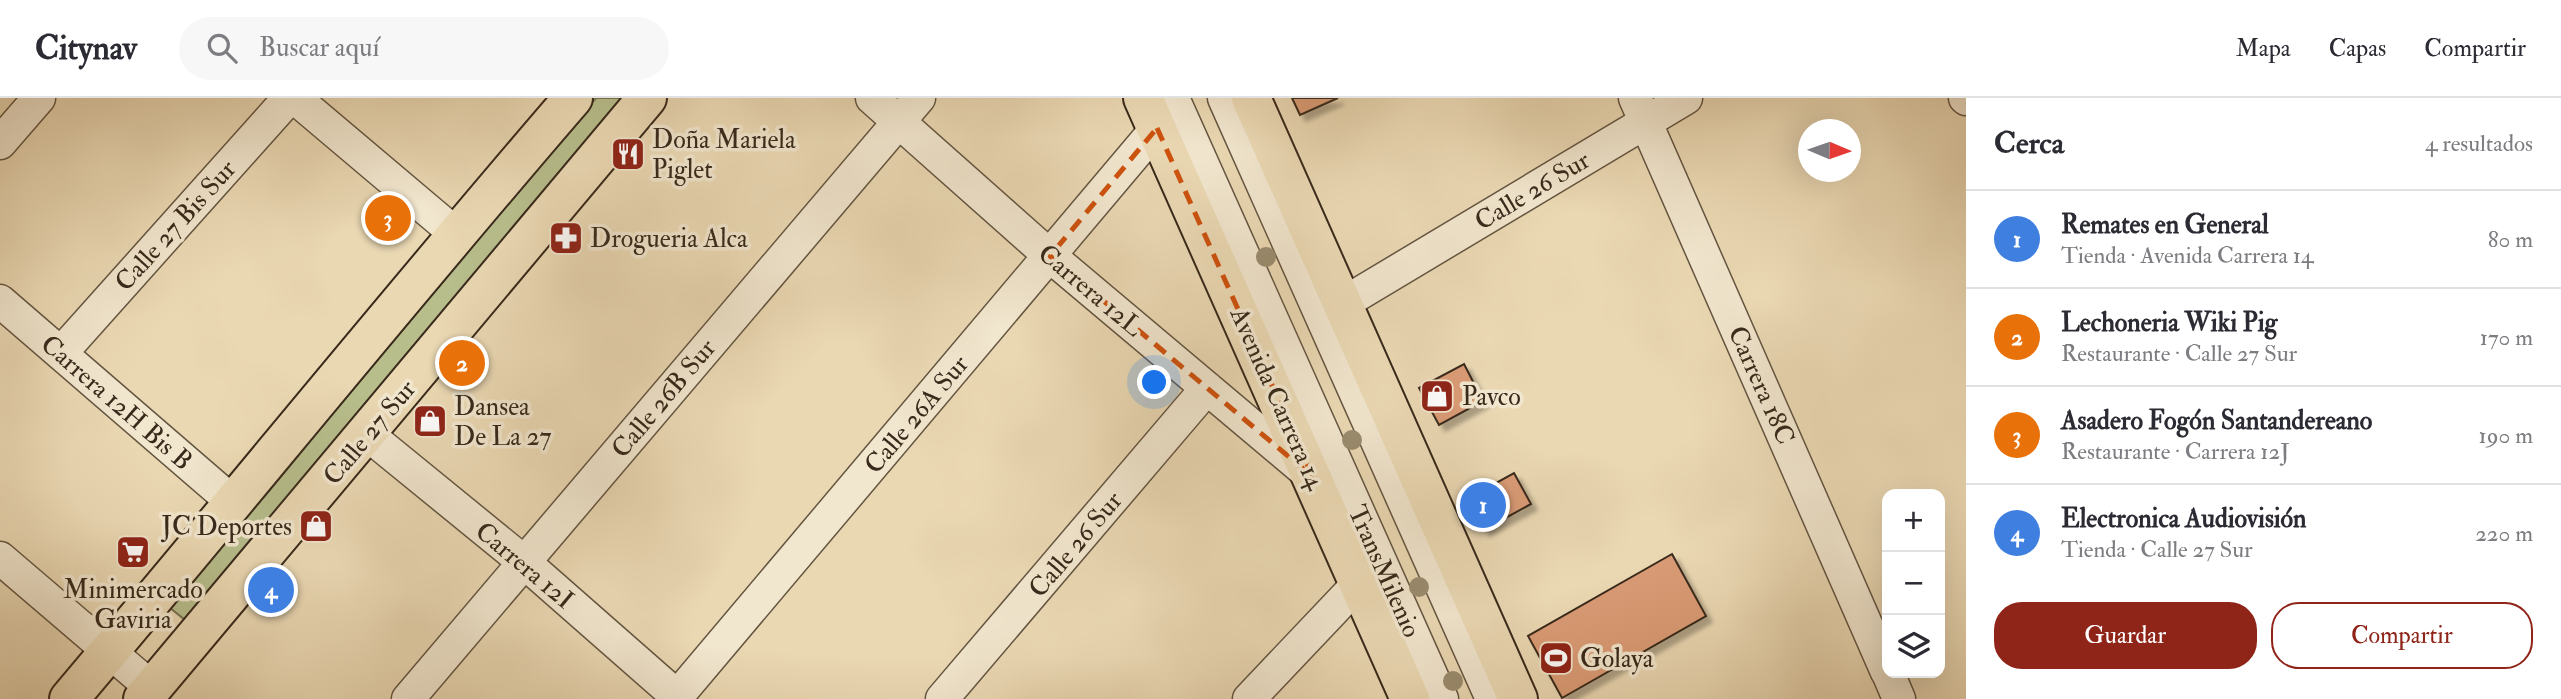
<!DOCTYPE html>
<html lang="es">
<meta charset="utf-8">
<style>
:root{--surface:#fff;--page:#f7f7f7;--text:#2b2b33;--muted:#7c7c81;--line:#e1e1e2;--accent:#8f2418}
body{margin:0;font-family:"IM FELL Double Pica",serif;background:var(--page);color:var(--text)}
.controls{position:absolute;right:21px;bottom:21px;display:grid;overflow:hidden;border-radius:14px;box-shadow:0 7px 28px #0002}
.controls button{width:63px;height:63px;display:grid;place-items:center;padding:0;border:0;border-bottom:2px solid var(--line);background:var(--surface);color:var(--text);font:35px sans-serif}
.compass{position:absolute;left:1798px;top:21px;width:63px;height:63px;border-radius:50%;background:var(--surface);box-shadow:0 7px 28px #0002;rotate:92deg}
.you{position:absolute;left:1155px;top:285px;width:24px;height:24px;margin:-18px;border:5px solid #fff;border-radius:50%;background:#1a73e8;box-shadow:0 0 0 10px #1a73e833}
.badge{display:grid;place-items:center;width:46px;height:46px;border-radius:50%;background:var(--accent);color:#fff;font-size:23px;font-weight:700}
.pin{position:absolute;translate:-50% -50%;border:4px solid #fff;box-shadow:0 2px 7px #0006}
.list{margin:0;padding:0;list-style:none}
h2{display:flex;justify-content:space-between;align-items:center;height:91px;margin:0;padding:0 28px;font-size:30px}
h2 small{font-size:23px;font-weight:400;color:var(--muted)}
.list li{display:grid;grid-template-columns:46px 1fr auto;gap:21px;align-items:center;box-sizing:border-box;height:98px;padding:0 28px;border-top:2px solid var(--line)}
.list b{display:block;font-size:26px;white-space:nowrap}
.list p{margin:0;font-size:23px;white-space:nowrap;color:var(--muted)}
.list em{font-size:23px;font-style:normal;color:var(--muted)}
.actions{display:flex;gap:14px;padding:21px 28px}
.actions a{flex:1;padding:16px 0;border:2px solid var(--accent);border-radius:28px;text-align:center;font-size:24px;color:var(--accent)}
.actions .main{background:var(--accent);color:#fff}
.icon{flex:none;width:38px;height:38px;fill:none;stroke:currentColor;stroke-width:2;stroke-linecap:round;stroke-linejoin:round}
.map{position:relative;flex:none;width:1966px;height:601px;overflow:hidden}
header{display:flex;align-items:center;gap:42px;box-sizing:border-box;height:98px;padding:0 35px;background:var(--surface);border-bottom:2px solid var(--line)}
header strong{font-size:33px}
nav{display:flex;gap:38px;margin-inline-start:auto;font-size:24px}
.search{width:490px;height:63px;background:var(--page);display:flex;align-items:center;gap:18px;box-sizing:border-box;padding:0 24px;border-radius:38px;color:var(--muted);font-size:26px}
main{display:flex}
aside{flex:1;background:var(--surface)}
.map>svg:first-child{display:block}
.green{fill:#b7be8c;stroke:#787454;stroke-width:2}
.building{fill:#d99b74;stroke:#38291b;stroke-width:2;filter:url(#shadow)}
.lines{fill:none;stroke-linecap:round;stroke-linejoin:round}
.minor-casing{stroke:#645541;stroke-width:35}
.major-casing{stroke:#38291b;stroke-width:42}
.minor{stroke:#f1e6ce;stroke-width:32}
.major{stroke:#ead8b3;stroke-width:38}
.tree{fill:#9a8c6f}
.marked{fill:none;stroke:#ce520e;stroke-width:5;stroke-dasharray:14 9;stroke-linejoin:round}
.labels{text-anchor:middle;stroke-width:7;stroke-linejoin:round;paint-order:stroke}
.poi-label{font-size:26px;fill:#38291b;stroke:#f1e6ce;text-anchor:start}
.street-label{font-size:26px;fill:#38291b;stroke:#f1e6ce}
</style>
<header>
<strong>Citynav</strong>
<div class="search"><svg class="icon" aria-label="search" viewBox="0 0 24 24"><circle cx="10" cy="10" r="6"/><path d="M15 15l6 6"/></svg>Buscar aquí</div>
<nav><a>Mapa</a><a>Capas</a><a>Compartir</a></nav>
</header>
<main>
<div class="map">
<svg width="1966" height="601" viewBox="0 0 1966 601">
<defs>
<filter id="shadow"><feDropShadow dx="6" dy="6" stdDeviation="2" flood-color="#0004"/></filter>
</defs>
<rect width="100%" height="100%" fill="#ead8b3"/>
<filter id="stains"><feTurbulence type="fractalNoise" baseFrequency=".00286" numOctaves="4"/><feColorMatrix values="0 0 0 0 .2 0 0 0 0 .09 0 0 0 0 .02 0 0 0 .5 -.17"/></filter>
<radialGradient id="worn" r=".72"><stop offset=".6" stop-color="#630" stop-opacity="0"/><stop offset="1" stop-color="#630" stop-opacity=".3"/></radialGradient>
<!-- green -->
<path class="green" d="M596 0H632L190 526 169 509Z"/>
<!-- building -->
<path class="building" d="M1292 0H1338L1300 17Z
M1464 266 1483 303 1439 327 1419 290Z
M1514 375 1531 406 1484 432 1467 401Z
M1672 456 1706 518 1562 600 1528 538Z"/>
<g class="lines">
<!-- minor casing -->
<g class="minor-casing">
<path id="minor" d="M295 0 456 136
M872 0 1050 158 1309 376
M1173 0 1442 601
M1224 0 1492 601
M1635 0 1887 574
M1965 0 1966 1
M0 45 39 0
M0 203 235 406
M1342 206 1686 0
M61 255 289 0
M367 336 524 464 680 601
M0 460 152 590
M1888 575 1899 601
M408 601 919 0
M675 601 1157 30
M942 601 1207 290
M1249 601 1359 485"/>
</g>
<!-- major casing -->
<g class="major-casing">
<path id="major" d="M1143 0 1410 601
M1251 0 1518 601
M69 601C238 401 402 198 573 0
M143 601 647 0"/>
</g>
<!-- minor -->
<use href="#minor" class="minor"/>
<!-- major -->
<use href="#major" class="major"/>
</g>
<!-- trees -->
<g class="tree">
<circle cx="1266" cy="159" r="10"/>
<circle cx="1352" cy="342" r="10"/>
<circle cx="1419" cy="489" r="10"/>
<circle cx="1453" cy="583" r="10"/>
</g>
<!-- marked area -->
<path class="marked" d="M1157 30 1313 379 1050 158Z"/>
<!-- icons -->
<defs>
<g id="restaurant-square" transform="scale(1.75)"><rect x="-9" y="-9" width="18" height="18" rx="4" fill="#8f2418" stroke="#f1e6ce"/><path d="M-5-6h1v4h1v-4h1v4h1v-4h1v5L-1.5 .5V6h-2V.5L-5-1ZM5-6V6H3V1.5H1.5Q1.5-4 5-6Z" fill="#fff"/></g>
<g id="pharmacy-square" transform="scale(1.75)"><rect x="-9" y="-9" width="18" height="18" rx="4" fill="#8f2418" stroke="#f1e6ce"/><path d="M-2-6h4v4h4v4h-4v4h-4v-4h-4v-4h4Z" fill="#fff"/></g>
<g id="shop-square" transform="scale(1.75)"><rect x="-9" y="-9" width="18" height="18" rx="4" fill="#8f2418" stroke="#f1e6ce"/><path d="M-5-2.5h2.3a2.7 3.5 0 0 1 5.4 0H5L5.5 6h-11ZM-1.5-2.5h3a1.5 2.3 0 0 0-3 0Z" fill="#fff"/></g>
<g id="supermarket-square" transform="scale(1.75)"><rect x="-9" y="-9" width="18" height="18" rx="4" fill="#8f2418" stroke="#f1e6ce"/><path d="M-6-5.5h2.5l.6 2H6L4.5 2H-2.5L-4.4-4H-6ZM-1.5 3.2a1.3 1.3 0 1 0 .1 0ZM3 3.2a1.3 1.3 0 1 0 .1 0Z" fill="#fff"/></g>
<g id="stadium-square" transform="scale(1.75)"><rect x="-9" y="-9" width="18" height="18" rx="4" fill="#8f2418" stroke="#f1e6ce"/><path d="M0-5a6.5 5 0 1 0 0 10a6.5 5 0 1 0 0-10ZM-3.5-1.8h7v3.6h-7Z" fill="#fff"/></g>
</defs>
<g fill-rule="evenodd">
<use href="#restaurant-square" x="628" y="56"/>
<use href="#pharmacy-square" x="566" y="140"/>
<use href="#shop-square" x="1437" y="298"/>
<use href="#shop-square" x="430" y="323"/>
<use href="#shop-square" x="316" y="428"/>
<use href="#supermarket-square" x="133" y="454"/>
<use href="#stadium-square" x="1556" y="560"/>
</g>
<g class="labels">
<!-- poi labels -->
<g class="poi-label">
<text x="652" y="50">Doña Mariela<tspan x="652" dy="30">Piglet</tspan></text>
<text x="590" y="149">Drogueria Alca</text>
<text x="1462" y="307">Pavco</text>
<text x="454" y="317">Dansea<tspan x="454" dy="30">De La 27</tspan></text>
<text x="292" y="437" text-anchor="end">JC Deportes</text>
<text x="133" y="500" text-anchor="middle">Minimercado<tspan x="133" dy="30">Gaviria</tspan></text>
<text x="1580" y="569">Golaya</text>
</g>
<!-- street labels -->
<g class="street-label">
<text transform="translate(1532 92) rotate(-31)" y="9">Calle 26 Sur</text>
<text transform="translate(175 127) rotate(-48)" y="9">Calle 27 Bis Sur</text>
<text transform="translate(1091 192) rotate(40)" y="9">Carrera 12L</text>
<text transform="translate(1762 287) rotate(66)" y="9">Carrera 18C</text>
<text transform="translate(663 300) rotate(-50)" y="9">Calle 26B Sur</text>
<text transform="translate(1278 300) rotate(66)" y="9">Avenida Carrera 14</text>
<text transform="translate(117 304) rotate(41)" y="9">Carrera 12H Bis B</text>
<text transform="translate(916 316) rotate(-50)" y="9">Calle 26A Sur</text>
<text transform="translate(369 334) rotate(-50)" y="9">Calle 27 Sur</text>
<text transform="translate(1075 446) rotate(-50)" y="9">Calle 26 Sur</text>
<text transform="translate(525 467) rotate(40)" y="9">Carrera 12I</text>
<text transform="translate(1385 473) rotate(66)" y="9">TransMilenio</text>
</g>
</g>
<rect width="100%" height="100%" filter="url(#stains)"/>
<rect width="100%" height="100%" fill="url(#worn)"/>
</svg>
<div class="controls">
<button>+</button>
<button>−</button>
<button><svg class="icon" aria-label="layers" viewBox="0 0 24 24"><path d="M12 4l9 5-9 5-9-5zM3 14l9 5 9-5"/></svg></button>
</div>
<svg class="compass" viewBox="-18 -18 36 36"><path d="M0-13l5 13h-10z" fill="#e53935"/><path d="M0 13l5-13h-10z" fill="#7c7c81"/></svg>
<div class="you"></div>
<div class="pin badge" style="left:1483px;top:407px;background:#3f7fe0">1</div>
<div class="pin badge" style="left:462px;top:265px;background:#e8710a">2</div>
<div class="pin badge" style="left:388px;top:120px;background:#e8710a">3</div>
<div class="pin badge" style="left:271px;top:492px;background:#3f7fe0">4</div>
</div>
<aside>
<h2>Cerca<small>4 resultados</small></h2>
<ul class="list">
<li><span class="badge" style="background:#3f7fe0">1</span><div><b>Remates en General</b><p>Tienda · Avenida Carrera 14</p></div><em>80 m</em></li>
<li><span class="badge" style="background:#e8710a">2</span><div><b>Lechoneria Wiki Pig</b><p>Restaurante · Calle 27 Sur</p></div><em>170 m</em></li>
<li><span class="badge" style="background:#e8710a">3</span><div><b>Asadero Fogón Santandereano</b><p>Restaurante · Carrera 12J</p></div><em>190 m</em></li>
<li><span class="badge" style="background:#3f7fe0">4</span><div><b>Electronica Audiovisión</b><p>Tienda · Calle 27 Sur</p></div><em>220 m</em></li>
</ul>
<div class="actions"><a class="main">Guardar</a><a>Compartir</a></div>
</aside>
</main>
